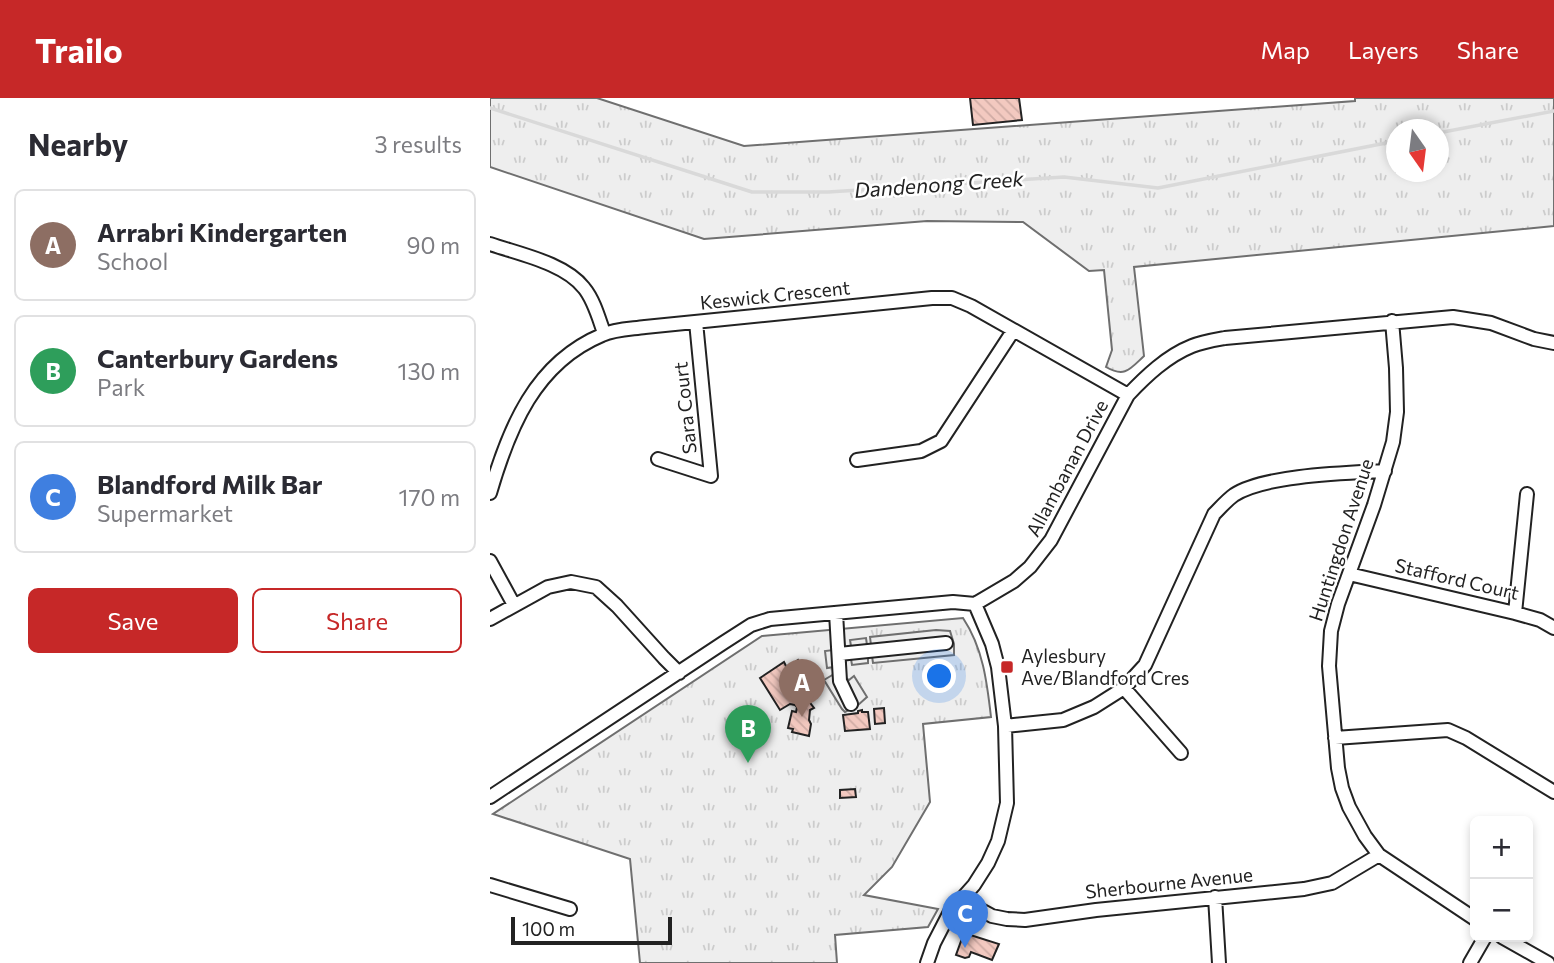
<!DOCTYPE html>
<meta charset="utf-8">
<style>
:root{--surface:#fff;--page:#f7f7f7;--text:#2b2b33;--muted:#7c7c81;--line:#e1e1e2;--accent:#c62828}
body{margin:0;font-family:Commissioner,sans-serif;background:var(--page);color:var(--text)}
.controls{position:absolute;right:21px;bottom:21px;display:grid;overflow:hidden;border-radius:10px;box-shadow:0 4px 10px #0003}
.controls button{width:63px;height:63px;display:grid;place-items:center;padding:0;border:0;border-bottom:2px solid var(--line);background:var(--surface);color:var(--text);font:35px sans-serif}
.compass{position:absolute;left:896px;top:21px;width:63px;height:63px;border-radius:50%;background:var(--surface);box-shadow:0 4px 10px #0003;rotate:166deg}
.scale{position:absolute;left:21px;bottom:18px;width:161px;box-sizing:border-box;padding-left:7px;border:4px solid #222;border-top:0;font-size:19px;line-height:24px;white-space:nowrap;color:#222;-webkit-text-stroke:5px #fff;paint-order:stroke}
.you{position:absolute;left:450px;top:579px;width:24px;height:24px;margin:-18px;border:5px solid #fff;border-radius:50%;background:#1a73e8;box-shadow:0 0 0 10px #1a73e833}
.badge{display:grid;place-items:center;width:46px;height:46px;border-radius:50%;background:var(--accent);color:#fff;font-size:23px;font-weight:700}
.pin{position:absolute;translate:-50% -58px;filter:drop-shadow(0 2px 4px #0008)}
.pin::after{content:'';position:absolute;top:37px;width:24px;height:21px;background:inherit;clip-path:polygon(0 0,100% 0,50% 100%)}
.list{margin:0;padding:0;list-style:none}
h2{display:flex;justify-content:space-between;align-items:center;height:91px;margin:0;padding:0 28px;font-size:30px}
h2 small{font-size:23px;font-weight:400;color:var(--muted)}
.list li{display:grid;grid-template-columns:46px 1fr auto;gap:21px;align-items:center;box-sizing:border-box;height:112px;margin:0 14px 14px;padding:0 14px;border:2px solid var(--line);border-radius:10px}
.list b{display:block;font-size:26px;white-space:nowrap}
.list p{margin:0;font-size:23px;white-space:nowrap;color:var(--muted)}
.list em{font-size:23px;font-style:normal;color:var(--muted)}
.actions{display:flex;gap:14px;padding:21px 28px}
.actions a{flex:1;padding:16px 0;border:2px solid var(--accent);border-radius:10px;text-align:center;font-size:24px;color:var(--accent)}
.actions .main{background:var(--accent);color:#fff}
.map{position:relative;flex:none;width:1064px;height:865px;overflow:hidden}
header{display:flex;align-items:center;gap:42px;box-sizing:border-box;height:98px;padding:0 35px;background:var(--accent);color:#fff}
header strong{font-size:33px}
nav{display:flex;gap:38px;margin-inline-start:auto;font-size:24px}
main{display:flex}
aside{flex:1;background:var(--surface)}
.map>svg:first-child{display:block}
.park{fill:url(#park-tufts);stroke:#6f6f6f;stroke-width:2;fill-rule:evenodd}
.parking{fill:#ededed;stroke:#6f6f6f;stroke-width:2}
.lines{fill:none;stroke-linecap:round;stroke-linejoin:round}
.stream{stroke:#d9d9d9;stroke-width:3.5}
.building{fill:url(#building-back-hatch);stroke:#222;stroke-width:2}
.minor-casing{stroke:#222;stroke-width:16}
.minor{stroke:#fff;stroke-width:12}
.poi-dot{fill:#c62828;stroke:#fff;stroke-width:2.5}
.labels{text-anchor:middle;stroke-width:5;stroke-linejoin:round;paint-order:stroke}
.street-label{font-size:19px;fill:#222;stroke:#fff}
.poi-label{font-size:19px;fill:#222;stroke:#fff;text-anchor:start}
.water-label{font-size:21px;font-style:italic;fill:#222;stroke:#fff}
</style>
<header>
<strong>Trailo</strong>
<nav><a>Map</a><a>Layers</a><a>Share</a></nav>
</header>
<main>
<aside>
<h2>Nearby<small>3 results</small></h2>
<ul class="list">
<li><span class="badge" style="background:#8d6e63">A</span><div><b>Arrabri Kindergarten</b><p>School</p></div><em>90 m</em></li>
<li><span class="badge" style="background:#2e9e5b">B</span><div><b>Canterbury Gardens</b><p>Park</p></div><em>130 m</em></li>
<li><span class="badge" style="background:#3f7fe0">C</span><div><b>Blandford Milk Bar</b><p>Supermarket</p></div><em>170 m</em></li>
</ul>
<div class="actions"><a class="main">Save</a><a>Share</a></div>
</aside>
<div class="map">
<svg width="1064" height="865" viewBox="0 0 1064 865">
<defs>
<pattern id="park-tufts" width="24" height="20" patternUnits="userSpaceOnUse" patternTransform="scale(1.75)"><rect width="24" height="20" fill="#eee"/><path d="M3 7l-1-3M5 7V3M7 7l1-3M15 17l-1-3M17 17v-4M19 17l1-3" fill="none" stroke="#ccc"/></pattern>
<pattern id="building-back-hatch" width="6" height="6" patternUnits="userSpaceOnUse" patternTransform="scale(1.75)"><rect width="6" height="6" fill="#f3c9c0"/><path d="M-1 5l2 2M0 0l6 6M5-1l2 2" fill="none" stroke="#d0aca5"/></pattern>
</defs>
<rect width="100%" height="100%" fill="#fff"/>
<!-- park -->
<path class="park" d="M0 0H107L254 48 865 3V0H1064V128L644 169 654 258C640 271 635 280 616 269L622 252 614 172 599 173 533 124 437 123 214 141 0 69ZM906 32H948V74H906Z
M473 520C493 550 497 584 501 619L433 626 440 704 402 769 374 797 448 811 438 829 345 837 347 865H150L140 761 3 716 272 538Z"/>
<!-- parking -->
<path class="parking" d="M446 532 460 533 464 546V557L383 565 382 558H378V565L362 567 361 561H356V580L359 582 364 578 377 599 367 608 355 614 352 611 334 582 344 576V569L337 570 335 553 359 550 361 548 360 542 376 540 377 547H381L380 539Z"/>
<g class="lines">
<!-- stream -->
<path class="stream" d="M0 10 262 94H338L574 79 668 90 906 43
M948 35 1064 13"/>
</g>
<!-- building -->
<path class="building" d="M480 0H529L532 22 483 27Z
M308 562 312 569 316 566 319 571 316 573 325 587 316 593 314 590 312 591 315 595 314 597 324 610 320 612 319 622 321 626 319 638 302 634 303 631 298 630 302 613 306 614 307 609 305 607 300 606 290 612 270 580 294 564 297 570Z
M394 610 395 625 385 626 384 611Z
M372 612V614H378L380 631 355 633 353 617 368 615V613Z
M365 691 366 699 350 700V692Z
M474 835 509 846 502 862 481 854 479 859 475 860 466 857Z"/>
<g class="lines">
<!-- minor casing -->
<g class="minor-casing">
<path id="minor" d="M0 146C29 156 75 165 94 190 104 202 109 221 114 235
M902 223 906 270 907 314 903 344 884 407 848 506 841 533 839 568 848 670 852 690 859 709 875 738 889 757 985 821
M168 361 221 378 206 224
M367 362 431 353 451 343 523 233
M0 395C19 330 45 265 112 237 125 231 141 231 155 229L442 200H462L481 208 638 297
M0 463 24 507
M859 476 1025 515 1050 522 1064 530
M346 515 350 583 361 606
M1025 515 1037 396
M0 521 58 489 81 484 106 489 127 508 174 560 189 575
M349 556 456 545
M634 590 691 655
M515 628 573 622 604 609 634 590 655 567 724 416C730 410 737 402 744 397 774 377 857 375 895 373
M845 640 958 632 976 640 1064 694
M0 699 233 545 261 527 280 521 463 504 485 506 524 483 540 469 561 442 638 297C656 278 677 258 702 248 712 244 724 242 735 240L963 219 1001 225 1044 241 1064 245
M0 787 80 811
M725 799 729 865
M471 801 502 818 517 821 535 822 606 812 814 791 842 785 889 757
M1012 839 1058 865
M437 865 444 845 460 814 484 787 498 765 508 743 517 705 515 628 508 569 502 546 485 506
M980 865 995 839"/>
</g>
<!-- minor -->
<use href="#minor" class="minor"/>
</g>
<!-- markers -->
<rect class="poi-dot" x="510" y="562" width="14" height="14" rx="3.5"/>
<g class="labels">
<!-- street labels -->
<g class="street-label">
<text transform="translate(285 197) rotate(-6)" y="7">Keswick Crescent</text>
<text transform="translate(195 310) rotate(-96)" y="7">Sara Court</text>
<text transform="translate(577 370) rotate(-62)" y="7">Allambanan Drive</text>
<text transform="translate(851 442) rotate(-72)" y="7">Huntingdon Avenue</text>
<text transform="translate(967 481) rotate(13)" y="7">Stafford Court</text>
<text transform="translate(679 785) rotate(-6)" y="7">Sherbourne Avenue</text>
</g>
<!-- poi labels -->
<g class="poi-label">
<text x="531" y="565">Aylesbury<tspan x="531" dy="22">Ave/Blandford Cres</tspan></text>
</g>
<!-- water labels -->
<g class="water-label">
<text transform="translate(449 87) rotate(-4)" y="7">Dandenong Creek</text>
</g>
</g>
</svg>
<div class="controls">
<button>+</button>
<button>−</button>
</div>
<svg class="compass" viewBox="-18 -18 36 36"><path d="M0-13l5 13h-10z" fill="#e53935"/><path d="M0 13l5-13h-10z" fill="#7c7c81"/></svg>
<div class="scale">100 m</div>
<div class="you"></div>
<div class="pin badge" style="left:312px;top:619px;background:#8d6e63">A</div>
<div class="pin badge" style="left:258px;top:665px;background:#2e9e5b">B</div>
<div class="pin badge" style="left:475px;top:850px;background:#3f7fe0">C</div>
</div>
</main>
